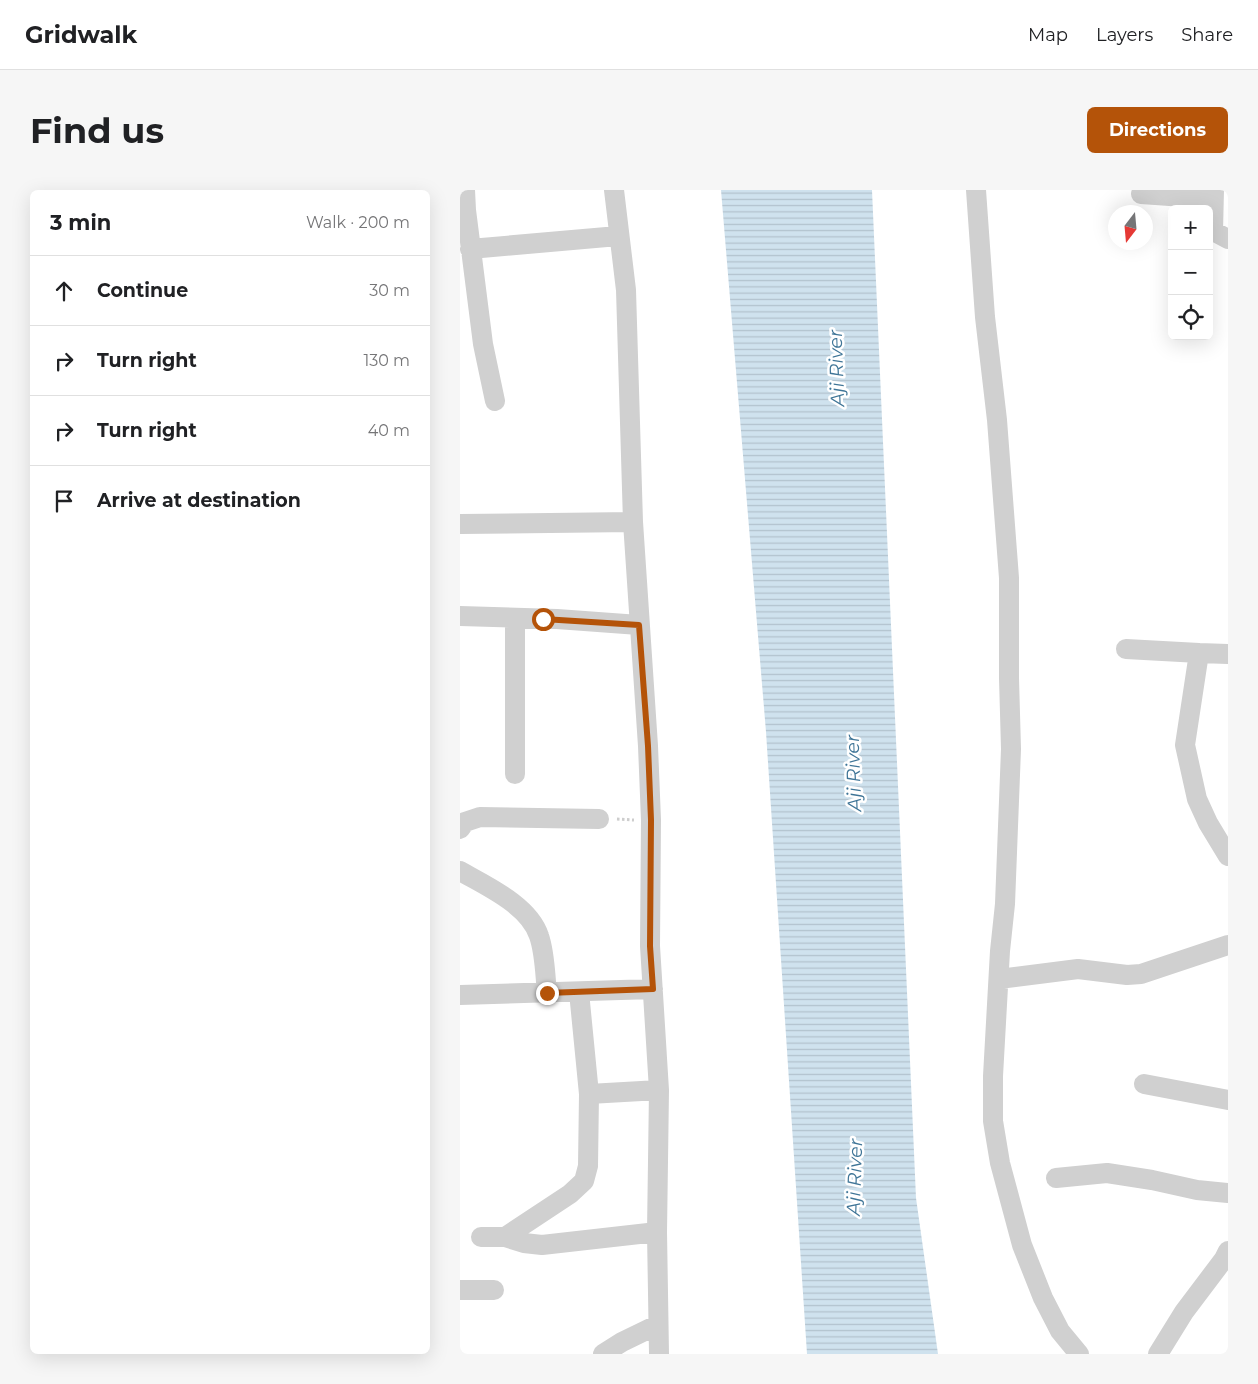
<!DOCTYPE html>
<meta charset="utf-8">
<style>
:root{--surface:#fff;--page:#f6f6f6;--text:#202124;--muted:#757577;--line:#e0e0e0;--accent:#b45309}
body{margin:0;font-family:Montserrat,sans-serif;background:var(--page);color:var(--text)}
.controls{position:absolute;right:15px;top:15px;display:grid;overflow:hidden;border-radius:8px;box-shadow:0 5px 20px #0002}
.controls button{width:45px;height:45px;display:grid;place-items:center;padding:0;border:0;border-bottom:1px solid var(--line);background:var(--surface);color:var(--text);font:25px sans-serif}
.compass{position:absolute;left:648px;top:15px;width:45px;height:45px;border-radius:50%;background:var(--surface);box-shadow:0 5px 20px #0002;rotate:196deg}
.stop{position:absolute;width:15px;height:15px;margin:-11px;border:4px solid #b45309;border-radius:50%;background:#fff}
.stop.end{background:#b45309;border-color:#fff;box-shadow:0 1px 5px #0008}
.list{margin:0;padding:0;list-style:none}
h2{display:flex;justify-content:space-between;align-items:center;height:65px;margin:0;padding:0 20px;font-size:21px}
h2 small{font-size:16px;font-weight:400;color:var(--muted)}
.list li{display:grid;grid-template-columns:32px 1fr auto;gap:15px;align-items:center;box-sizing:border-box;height:70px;padding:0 20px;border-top:1px solid var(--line)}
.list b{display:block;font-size:19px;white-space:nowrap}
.list em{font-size:16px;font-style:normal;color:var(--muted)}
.icon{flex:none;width:28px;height:28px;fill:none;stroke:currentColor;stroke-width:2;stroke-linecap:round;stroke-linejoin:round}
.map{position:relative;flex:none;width:768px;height:1164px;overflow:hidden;border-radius:8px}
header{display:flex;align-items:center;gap:30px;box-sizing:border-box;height:70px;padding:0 25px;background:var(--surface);border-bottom:1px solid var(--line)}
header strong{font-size:24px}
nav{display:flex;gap:28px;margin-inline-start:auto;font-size:18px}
.intro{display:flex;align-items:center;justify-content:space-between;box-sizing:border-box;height:120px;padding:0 30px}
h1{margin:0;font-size:35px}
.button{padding:12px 22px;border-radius:8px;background:var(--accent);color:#fff;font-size:18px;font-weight:700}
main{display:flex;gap:30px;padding:0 30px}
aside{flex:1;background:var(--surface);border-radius:8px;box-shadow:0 5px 20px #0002}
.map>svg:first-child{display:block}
.water{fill:url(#water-rules)}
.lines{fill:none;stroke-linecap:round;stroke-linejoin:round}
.path{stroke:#cdcdcd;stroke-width:3;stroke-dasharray:2.5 2.5;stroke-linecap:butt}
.street{stroke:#d0d0d0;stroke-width:20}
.route{stroke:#b45309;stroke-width:6}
.labels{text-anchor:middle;stroke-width:5;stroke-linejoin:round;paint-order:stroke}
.water-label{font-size:19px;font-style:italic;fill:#3f7597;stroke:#fff}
</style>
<header>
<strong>Gridwalk</strong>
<nav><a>Map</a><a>Layers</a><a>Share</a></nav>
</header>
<div class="intro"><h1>Find us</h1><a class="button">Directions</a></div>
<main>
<aside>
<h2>3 min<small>Walk · 200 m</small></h2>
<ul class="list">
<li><svg class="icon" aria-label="ahead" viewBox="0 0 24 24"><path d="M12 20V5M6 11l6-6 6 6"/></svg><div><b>Continue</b></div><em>30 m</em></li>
<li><svg class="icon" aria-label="right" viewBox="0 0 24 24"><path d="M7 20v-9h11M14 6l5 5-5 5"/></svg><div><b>Turn right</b></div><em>130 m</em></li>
<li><svg class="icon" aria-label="right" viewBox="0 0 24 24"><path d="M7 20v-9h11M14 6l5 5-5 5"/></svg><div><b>Turn right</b></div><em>40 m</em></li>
<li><svg class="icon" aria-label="arrive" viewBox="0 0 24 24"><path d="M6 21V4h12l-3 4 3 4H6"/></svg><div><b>Arrive at destination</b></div></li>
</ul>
</aside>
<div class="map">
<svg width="768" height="1164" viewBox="0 0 768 1164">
<defs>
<pattern id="water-rules" width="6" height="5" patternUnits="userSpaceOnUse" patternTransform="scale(1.25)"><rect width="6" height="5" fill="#cfe2ee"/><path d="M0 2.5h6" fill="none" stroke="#b2c2cd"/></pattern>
</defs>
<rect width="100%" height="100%" fill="#fff"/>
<!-- water -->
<path class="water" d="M261 0H412L456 1008 478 1164H347L306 542Z"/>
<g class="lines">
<!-- path -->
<path class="path" d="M157 629 174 630"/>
<!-- street -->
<path class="street" d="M5 0 6 20 23 154 35 211
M154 0 166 100 173 332 188 556 191 630 190 756 199 900 197 1042 199 1164
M516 0 525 127 537 230 549 388V488L551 559 545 714 540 761 533 886V931L540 973 562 1055 583 1108 600 1141 619 1164
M754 0 753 41 768 49
M681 4 753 9
M10 59 158 46
M0 334 173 332
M0 426 97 429 179 435
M666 459 739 463
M768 464 739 463 725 555 737 609 748 633 768 666
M55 584V429
M0 639 5 632 20 627 139 629
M0 681C26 696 69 715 79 746 85 763 85 784 87 803
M539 789 618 779 667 785 681 784 768 755
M0 805 193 799
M684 894 768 910
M129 904 199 900
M596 988 647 983 692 990 737 1000 768 1003
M21 1047H45L64 1053 82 1055 197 1042
M45 1047 110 1004 124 991 128 976 129 904 119 802
M0 1100H34
M143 1164 162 1152 197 1135
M698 1164 724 1122 764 1069 768 1061"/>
</g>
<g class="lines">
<!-- route -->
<path class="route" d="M83 429 179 435 188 556 191 630 190 756 193 799 87 803"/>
</g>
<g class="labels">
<!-- water labels -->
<g class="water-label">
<text transform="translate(376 178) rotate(-92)" y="7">Aji River</text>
<text transform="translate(393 583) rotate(-92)" y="7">Aji River</text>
<text transform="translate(394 987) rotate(-88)" y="7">Aji River</text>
</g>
</g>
</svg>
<div class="controls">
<button>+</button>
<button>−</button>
<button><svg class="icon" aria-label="locate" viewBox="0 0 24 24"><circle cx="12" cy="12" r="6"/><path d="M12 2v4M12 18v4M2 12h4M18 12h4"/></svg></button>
</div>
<svg class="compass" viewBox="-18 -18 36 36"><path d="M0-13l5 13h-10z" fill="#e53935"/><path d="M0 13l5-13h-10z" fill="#757577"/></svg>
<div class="stop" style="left:83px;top:429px"></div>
<div class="stop end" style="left:87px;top:803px"></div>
</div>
</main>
